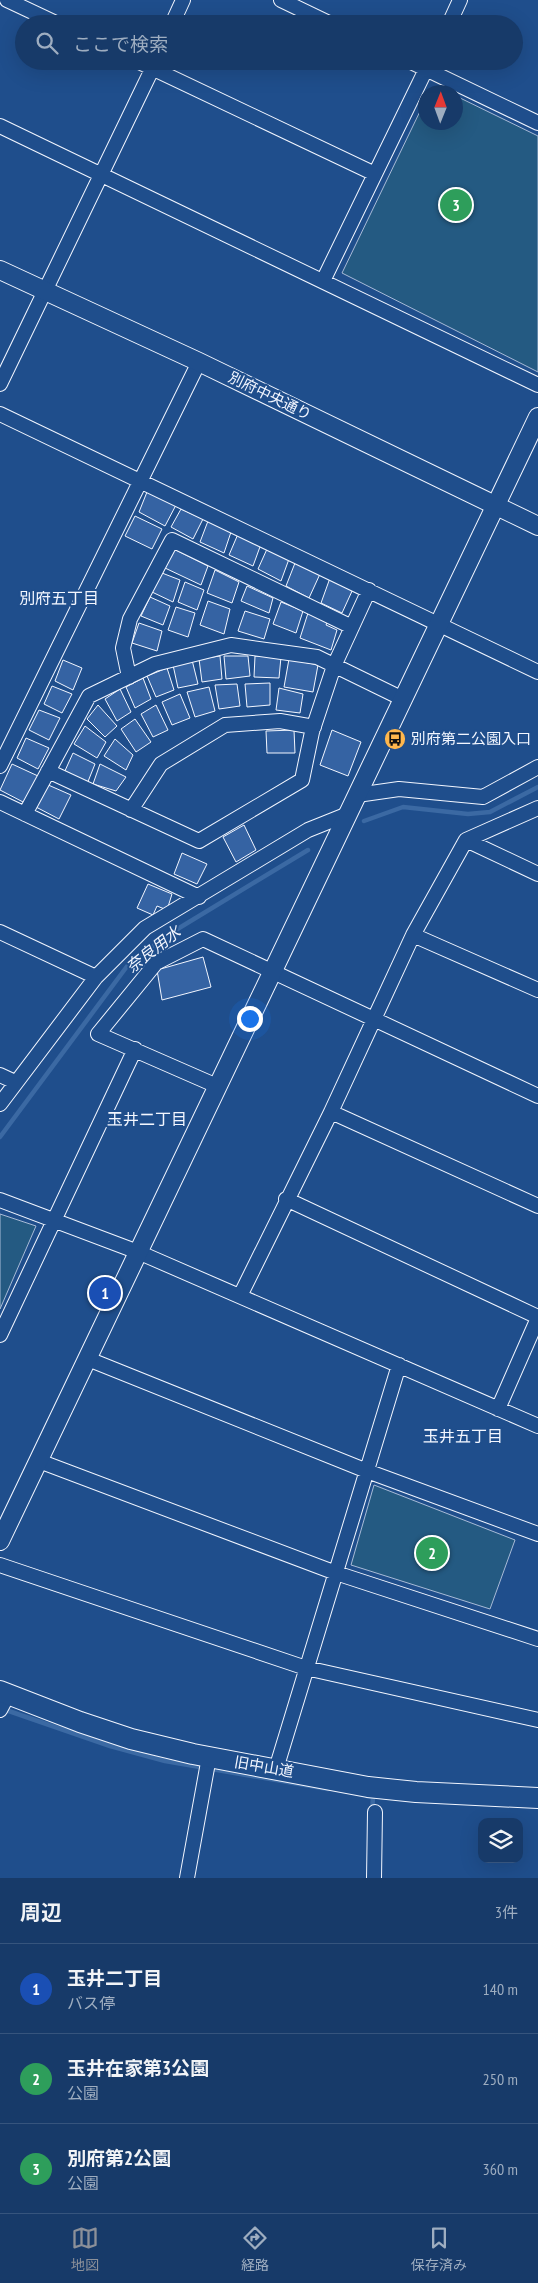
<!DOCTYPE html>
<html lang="ja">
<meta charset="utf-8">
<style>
:root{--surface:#173a69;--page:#20416f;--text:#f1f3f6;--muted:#9eadc0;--line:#36547d;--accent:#8c9099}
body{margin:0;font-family:"PT Sans Narrow","Noto Sans JP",sans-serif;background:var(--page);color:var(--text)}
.controls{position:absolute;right:15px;bottom:15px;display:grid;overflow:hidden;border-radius:10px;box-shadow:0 5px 20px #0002}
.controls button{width:45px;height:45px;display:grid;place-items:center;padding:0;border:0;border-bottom:1px solid var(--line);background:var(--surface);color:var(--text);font:25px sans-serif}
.compass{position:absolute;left:418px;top:85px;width:45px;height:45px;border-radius:50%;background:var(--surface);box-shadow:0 5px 20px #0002;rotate:1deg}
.you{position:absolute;left:249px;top:1018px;width:18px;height:18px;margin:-12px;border:4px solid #fff;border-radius:50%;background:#1a73e8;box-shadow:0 0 0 8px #1a73e833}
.badge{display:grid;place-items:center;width:32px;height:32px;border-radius:50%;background:var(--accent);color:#fff;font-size:16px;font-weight:700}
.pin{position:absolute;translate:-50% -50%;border:2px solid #fff;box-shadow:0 1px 5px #0006}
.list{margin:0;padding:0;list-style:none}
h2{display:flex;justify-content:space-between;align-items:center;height:65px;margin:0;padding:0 20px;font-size:21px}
h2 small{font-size:16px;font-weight:400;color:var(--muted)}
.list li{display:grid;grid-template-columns:32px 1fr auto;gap:15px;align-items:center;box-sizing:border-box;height:90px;padding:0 20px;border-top:1px solid var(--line)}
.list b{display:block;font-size:19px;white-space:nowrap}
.list p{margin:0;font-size:16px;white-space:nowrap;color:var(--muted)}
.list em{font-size:16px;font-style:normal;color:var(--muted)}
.icon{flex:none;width:28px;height:28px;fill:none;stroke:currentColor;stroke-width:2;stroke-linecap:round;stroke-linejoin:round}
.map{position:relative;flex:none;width:538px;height:1878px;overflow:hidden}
.search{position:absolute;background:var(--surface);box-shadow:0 5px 20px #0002;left:15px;right:15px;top:15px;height:55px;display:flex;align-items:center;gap:12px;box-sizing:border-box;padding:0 18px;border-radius:28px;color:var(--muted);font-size:19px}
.sheet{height:335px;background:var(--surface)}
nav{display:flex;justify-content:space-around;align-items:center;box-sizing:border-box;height:70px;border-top:1px solid var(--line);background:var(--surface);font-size:14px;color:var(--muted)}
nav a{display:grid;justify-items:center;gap:2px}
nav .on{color:var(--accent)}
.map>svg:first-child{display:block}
.green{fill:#245a82;stroke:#a8bbd7}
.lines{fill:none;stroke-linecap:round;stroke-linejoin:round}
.stream{stroke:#3b69a3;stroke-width:4.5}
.building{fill:#3563a3;stroke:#f2f6ff}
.minor-casing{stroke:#f2f6ff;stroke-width:16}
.tertiary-casing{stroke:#f2f6ff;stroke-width:20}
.secondary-casing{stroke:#f2f6ff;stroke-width:22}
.minor{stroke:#1f4e8c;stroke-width:14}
.tertiary{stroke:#1f4e8c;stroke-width:18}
.secondary{stroke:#1f4e8c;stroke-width:20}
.labels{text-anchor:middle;stroke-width:4;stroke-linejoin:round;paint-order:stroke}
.street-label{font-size:15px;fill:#f2f6ff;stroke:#1f4e8c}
.poi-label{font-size:15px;fill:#f2f6ff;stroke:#1f4e8c;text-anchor:start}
.neighbourhood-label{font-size:16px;fill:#f2f6ff;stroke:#1f4e8c}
.water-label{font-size:16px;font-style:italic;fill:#f2f6ff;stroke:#1f4e8c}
</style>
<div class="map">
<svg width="538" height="1878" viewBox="0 0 538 1878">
<rect width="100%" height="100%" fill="#1f4e8c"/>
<!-- green -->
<path class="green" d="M456 96 538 136V372L342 273 425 101 426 122H456Z
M0 1214 36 1226 0 1309Z
M374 1485 515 1540 490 1609 351 1565Z"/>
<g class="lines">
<!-- stream -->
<path class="stream" d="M364 821 403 807 468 814 490 812 538 787
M0 1137 128 965 166 936 308 850
M3 1709 110 1746 165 1761 328 1789
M367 1796 373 1797 372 1812"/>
</g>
<!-- building -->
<path class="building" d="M147 492 176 505 165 526 139 512Z
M181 509 203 519 193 539 171 527Z
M135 516 162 529 152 549 125 536Z
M208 521 231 532 224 553 200 542Z
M238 534 261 544 253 566 229 555Z
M174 549 208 566 201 585 165 568Z
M267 549 289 559 281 581 258 569Z
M295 563 320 574 309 598 286 586Z
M215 570 239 582 232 603 207 593Z
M162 573 180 580 173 602 152 592Z
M330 578 353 589 342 613 321 603Z
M185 582 204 590 197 610 178 602Z
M247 586 273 598 269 613 241 601Z
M150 597 170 606 163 625 141 616Z
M208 601 230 609 224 634 200 625Z
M281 602 303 611 296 633 273 624Z
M176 607 195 613 188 637 168 630Z
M245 611 270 619 264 639 238 631Z
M308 613 328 620 326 625 337 630 331 650 300 638Z
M139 623 162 631 157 651 132 643Z
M220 656 222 679 202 682 199 659Z
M224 656H248L250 676 226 679Z
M255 656 281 657 279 678 254 677Z
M289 659 318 665 313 692 284 687Z
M63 660 82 668 73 690 55 681Z
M192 660 198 684 178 688 173 665Z
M167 668 174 690 156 697 147 676Z
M143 678 151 699 135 708 126 687Z
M270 683V705L247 707 245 684Z
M237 684 240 706 219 709 215 685Z
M52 686 72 694 62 713 44 704Z
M209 687 215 711 195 717 187 692Z
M279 688 303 694 300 713 276 710Z
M120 689 131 712 117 721 105 699Z
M180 694 190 718 172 725 162 702Z
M98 705 117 726 105 737 87 719Z
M156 705 168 730 153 737 141 714Z
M39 710 60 718 49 740 29 730Z
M135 719 151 742 136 752 121 729Z
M85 726 106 742 97 758 74 744Z
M294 730 295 753H267L266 731Z
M332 730 361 742 348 776 320 765Z
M26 738 49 748 38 769 17 758Z
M115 739 133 755 126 770 104 756Z
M73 753 95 764 87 784 64 773Z
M12 764 38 776 25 803 0 790Z
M100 764 126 777 116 791 93 784Z
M46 784 71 795 59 819 36 807Z
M244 825 256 850 236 862 223 837Z
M182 853 207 864 197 884 174 874Z
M148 884 172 894 167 910 157 906 153 915 137 908Z
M203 957 211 987 162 1000 157 970Z"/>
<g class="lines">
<!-- minor casing -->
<g class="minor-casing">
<path id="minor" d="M7 0 58 24
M281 0 331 24
M172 24 183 0
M449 24 460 0
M137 61 375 174
M409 61 538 123
M0 126 538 385
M323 281 430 61
M0 384 156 61
M0 414 538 672
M129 677 123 648 130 619 172 540 352 627
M0 766 199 362
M48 771 199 841 302 780 312 732 334 666 369 590
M357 795 399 789 483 797 538 767
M0 802 199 897
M131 810 161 764 225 725 280 721 314 727
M25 814 89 696 155 664 231 645 317 657 403 699
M466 840 538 874
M0 932 96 977
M413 935 538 990
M0 1075 15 1082
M217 1086 98 1034 156 963 203 939 538 1096
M0 1104 96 977 145 928 308 830 348 814
M331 1112 538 1206
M286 1199 538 1317
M0 1200 138 1252 538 1426
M240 1296 331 1112 413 935 466 840 538 808
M0 1335 135 1049
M88 1359 367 1471 538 1534
M498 1409 538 1318
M39 1461 336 1573 538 1639
M0 1565 306 1668 538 1720
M0 1710 8 1695
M276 1769 399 1365
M187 1878 209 1757
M374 1878 375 1812"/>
</g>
<!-- tertiary casing -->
<g class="tertiary-casing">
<path id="tertiary" d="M0 270 199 362 538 526
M0 1541 538 417"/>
</g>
<!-- secondary casing -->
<g class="secondary-casing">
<path id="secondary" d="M0 1691 80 1722 131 1739 193 1754 368 1787 416 1792 538 1798"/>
</g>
<!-- minor -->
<use href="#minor" class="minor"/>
<!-- tertiary -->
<use href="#tertiary" class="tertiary"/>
<!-- secondary -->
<use href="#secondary" class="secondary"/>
</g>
<!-- icons -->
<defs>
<g id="bus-disc" transform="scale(1.125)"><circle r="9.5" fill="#ffb74d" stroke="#1f4e8c"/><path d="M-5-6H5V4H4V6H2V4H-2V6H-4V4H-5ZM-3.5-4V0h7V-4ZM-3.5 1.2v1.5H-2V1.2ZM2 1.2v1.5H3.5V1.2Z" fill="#111"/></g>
</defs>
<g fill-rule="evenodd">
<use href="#bus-disc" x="395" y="739"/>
</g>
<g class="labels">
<!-- street labels -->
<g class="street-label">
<text transform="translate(270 396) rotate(26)" y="5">別府中央通り</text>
<text transform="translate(264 1767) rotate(10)" y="5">旧中山道</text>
</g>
<!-- poi labels -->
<g class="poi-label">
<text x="411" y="744">別府第二公園入口</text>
</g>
<!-- neighbourhood labels -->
<g class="neighbourhood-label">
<text x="59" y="604">別府五丁目</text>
<text x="147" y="1125">玉井二丁目</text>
<text x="463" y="1442">玉井五丁目</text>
</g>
<!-- water labels -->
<g class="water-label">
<text transform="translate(153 949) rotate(-38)" y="6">奈良用水</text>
</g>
</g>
</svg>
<div class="controls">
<button><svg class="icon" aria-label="layers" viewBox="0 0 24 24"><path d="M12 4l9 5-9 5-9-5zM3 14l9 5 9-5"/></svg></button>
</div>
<svg class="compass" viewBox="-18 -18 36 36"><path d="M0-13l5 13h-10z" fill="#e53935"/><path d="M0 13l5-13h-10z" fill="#9eadc0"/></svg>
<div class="you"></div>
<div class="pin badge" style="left:105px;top:1293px;background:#1a4fb4">1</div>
<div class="pin badge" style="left:432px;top:1553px;background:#2e9e5b">2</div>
<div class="pin badge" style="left:456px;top:205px;background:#2e9e5b">3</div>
<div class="search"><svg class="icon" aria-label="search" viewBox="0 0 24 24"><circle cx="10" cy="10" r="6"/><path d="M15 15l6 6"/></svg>ここで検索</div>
</div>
<section class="sheet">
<h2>周辺<small>3件</small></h2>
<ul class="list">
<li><span class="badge" style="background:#1a4fb4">1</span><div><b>玉井二丁目</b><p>バス停</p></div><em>140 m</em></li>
<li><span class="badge" style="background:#2e9e5b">2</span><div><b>玉井在家第3公園</b><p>公園</p></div><em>250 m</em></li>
<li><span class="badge" style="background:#2e9e5b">3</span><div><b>別府第2公園</b><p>公園</p></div><em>360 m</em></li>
</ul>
</section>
<nav>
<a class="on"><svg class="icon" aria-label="map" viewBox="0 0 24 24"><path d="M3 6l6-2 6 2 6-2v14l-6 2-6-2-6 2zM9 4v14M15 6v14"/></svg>地図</a>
<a><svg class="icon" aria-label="directions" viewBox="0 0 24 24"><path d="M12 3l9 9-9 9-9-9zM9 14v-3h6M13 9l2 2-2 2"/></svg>経路</a>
<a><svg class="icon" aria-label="saved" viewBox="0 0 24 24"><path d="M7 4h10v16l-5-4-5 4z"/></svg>保存済み</a>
</nav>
